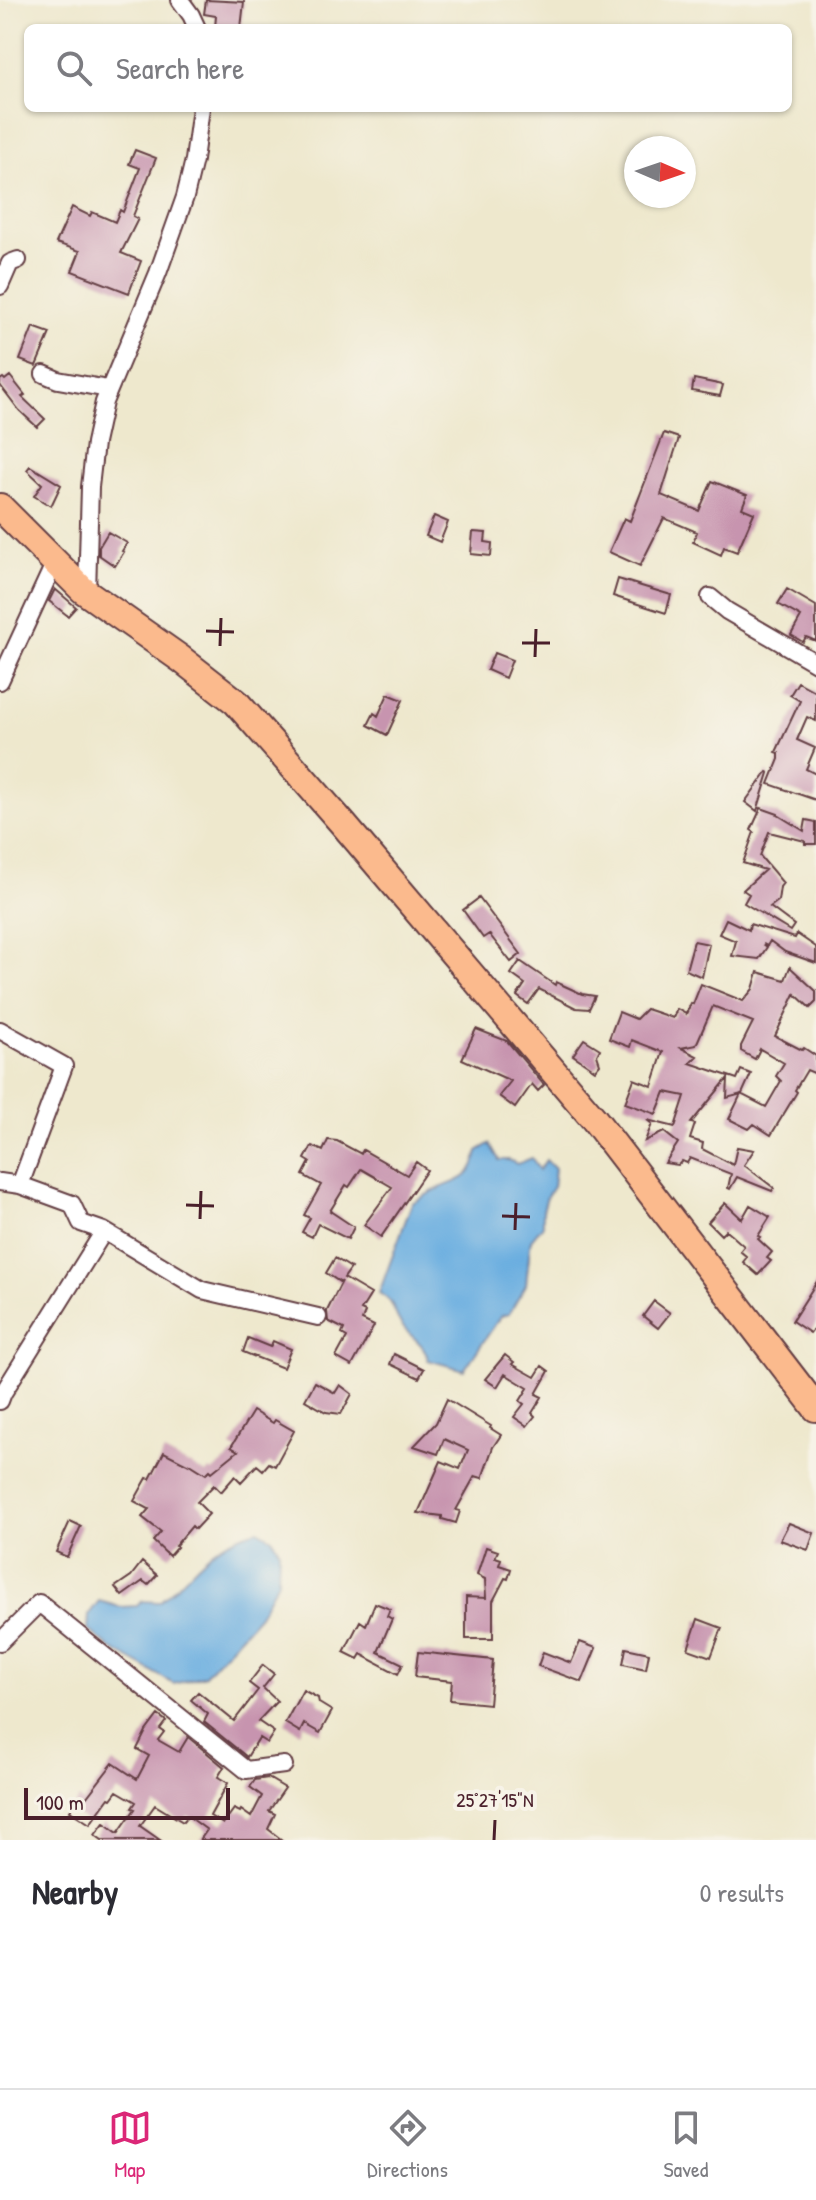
<!DOCTYPE html>
<meta charset="utf-8">
<style>
:root{--surface:#fff;--page:#f7f7f7;--text:#2b2b33;--muted:#7c7c81;--line:#e1e1e2;--accent:#db2777}
body{margin:0;font-family:"Patrick Hand",sans-serif;background:var(--page);color:var(--text)}
.compass{position:absolute;left:624px;top:136px;width:72px;height:72px;border-radius:50%;background:var(--surface);box-shadow:0 2px 6px #0004;rotate:92deg}
.scale{position:absolute;left:24px;bottom:20px;width:206px;box-sizing:border-box;padding-left:8px;border:4px solid #4a1f2b;border-top:0;font-size:22px;line-height:28px;white-space:nowrap;color:#4a1f2b;-webkit-text-stroke:6px #f7f3e8;paint-order:stroke}
.list{margin:0;padding:0;list-style:none}
h2{display:flex;justify-content:space-between;align-items:center;height:104px;margin:0;padding:0 32px;font-size:34px}
h2 small{font-size:26px;font-weight:400;color:var(--muted)}
.icon{flex:none;width:44px;height:44px;fill:none;stroke:currentColor;stroke-width:2;stroke-linecap:round;stroke-linejoin:round}
.map{position:relative;flex:none;width:816px;height:1840px;overflow:hidden}
.search{position:absolute;background:var(--surface);box-shadow:0 2px 6px #0004;left:24px;right:24px;top:24px;height:88px;display:flex;align-items:center;gap:20px;box-sizing:border-box;padding:0 28px;border-radius:12px;color:var(--muted);font-size:30px}
.sheet{height:248px;background:var(--surface)}
nav{display:flex;justify-content:space-around;align-items:center;box-sizing:border-box;height:112px;border-top:2px solid var(--line);background:var(--surface);font-size:22px;color:var(--muted)}
nav a{display:grid;justify-items:center;gap:4px}
nav .on{color:var(--accent)}
.map>svg:first-child{display:block}
.water{fill:#6aaee0;stroke:#5a6686;stroke-width:2}
.building{fill:#c794af}
.lines{fill:none;stroke-linecap:round;stroke-linejoin:round}
.street-casing{stroke:#633d43;stroke-width:20}
.primary-casing{stroke:#633d43;stroke-width:30}
.street{stroke:#fff;stroke-width:16}
.primary{stroke:#fbba8d;stroke-width:26}
.ticks{fill:none;stroke:#4a1f2b;stroke-width:3}
.ticks-label{font-size:20px;text-anchor:middle;fill:#4a1f2b;stroke:#f7f3e8;stroke-width:8;stroke-linejoin:round;paint-order:stroke}
</style>
<div class="map">
<svg width="816" height="1840" viewBox="0 0 816 1840">
<rect width="100%" height="100%" fill="#f7f3e8"/>
<filter id="ink" filterUnits="userSpaceOnUse"><feTurbulence type="fractalNoise" baseFrequency=".0125" numOctaves="2"/><feDisplacementMap in="SourceGraphic" scale="16" xChannelSelector="R" yChannelSelector="G"/><feConvolveMatrix kernelMatrix="1 2 1 2 8 2 1 2 1" color-interpolation-filters="sRGB"/></filter>
<filter id="wash" filterUnits="userSpaceOnUse"><feTurbulence type="fractalNoise" baseFrequency=".006" numOctaves="4" result="noise"/><feDisplacementMap in="SourceGraphic" scale="32" xChannelSelector="R" yChannelSelector="G"/><feGaussianBlur stdDeviation="1.8" result="paint"/><feColorMatrix in="noise" values="0 0 0 0 0 0 0 0 0 0 0 0 0 0 0 0 0 1.4 0 .05"/><feComposite in="paint" operator="in"/></filter>
<g filter="url(#wash)">
<rect width="100%" height="100%" fill="#eee8cd"/>
<!-- water -->
<path class="water" d="M490 1144 499 1160H509L517 1164 532 1158 539 1170 546 1160 555 1169 553 1187 547 1196 543 1211V1225L531 1240 530 1246 526 1285 509 1314 501 1316 464 1370 428 1360C425 1342 410 1338 401 1324 391 1309 397 1304 379 1293L412 1203C422 1198 432 1191 442 1187 464 1179 473 1176 478 1151Z
M258 1530 272 1538 279 1550 278 1581 259 1615 205 1675 174 1684 110 1648 88 1629 89 1614 99 1601 120 1607 137 1606 142 1601 159 1602C196 1572 208 1542 258 1530Z"/>
<g id="blocks">
<!-- building -->
<path class="building" d="M206 0 244 2 241 28H215L216 16 204 14Z
M135 150 156 158 133 216 138 219 121 253 141 261 129 293 72 271 80 251 56 243 72 207 90 216 92 212 115 222 120 210 123 212 140 168 129 164Z
M33 327 50 333 36 366 20 360Z
M10 376 25 395 22 397 45 419 37 427 19 410 0 385V380L3 378 5 380Z
M694 379 723 385 720 396 692 391Z
M664 433 679 438 661 495 699 511 712 481 747 495 742 508 754 513 737 552 724 547 721 555 693 542 697 532 664 518 640 566 609 552 624 518 630 521Z
M30 466 61 485 51 506 34 496 42 484 27 470Z
M434 516 448 522 440 542 426 536Z
M108 532 127 543 122 551 124 552 115 566 99 555V547Z
M473 532 486 533 485 542 492 543 491 556 471 554Z
M618 579 671 595 666 613 613 596Z
M55 589 76 607 68 616 49 601Z
M787 589 816 606V641L806 637 803 642 791 635 801 617 778 604Z
M494 653 512 660 505 678 487 670Z
M798 682 816 692V721L807 717 797 740 815 748 806 769 816 774V800L769 784 779 759V753L776 752 800 701 790 695Z
M388 694 403 700 387 735 368 725 374 713 378 716Z
M767 772 769 773 757 811 745 802Z
M761 808 778 814V815L804 831 806 820 816 822V844H805V841L769 832 760 856 783 883 780 887 778 901 770 907 794 925 790 931 744 903 749 894 743 890 765 870 743 863 754 832 751 830Z
M479 898 521 954 511 962 489 934 483 938 463 910Z
M726 919 749 930 750 924 795 938 797 934 816 947V963L785 952 770 941 767 946 763 944 767 947 759 959 732 956 736 941 719 934Z
M694 941 709 944 702 977 686 970Z
M520 961 555 985 556 982 582 994 595 996 589 1009 576 1008 539 989 528 1004 517 996 525 984 511 974Z
M790 967 816 991V1002L810 1008 795 994 775 1036 802 1050 804 1048 816 1056V1074L807 1070 795 1090 797 1092 771 1135 754 1124 749 1129 729 1119 741 1094 766 1107 781 1081 776 1076 784 1063 760 1049 755 1059 741 1051V1046L753 1022 713 1006 696 1045 681 1048 697 1056 690 1063 737 1079 741 1070 751 1074 742 1094 727 1098 728 1078 691 1123 695 1124 690 1139 703 1143 702 1149 733 1165 737 1147 754 1150 744 1165 774 1188 772 1191 737 1177 730 1189 728 1188 731 1174 690 1158 687 1163 682 1161 678 1165 665 1163 678 1143 664 1132 645 1141 652 1124 647 1120 675 1127 685 1096 665 1092 656 1114 625 1103 634 1079 652 1086 663 1052 632 1040 630 1047 609 1039 619 1012 636 1019 646 1009 673 1018 677 1009 686 1014 691 1003 693 1004 701 984 743 1001 753 989 758 972 785 980Z
M476 1029 507 1041 544 1085 538 1091 532 1084 515 1108 499 1096 511 1081 462 1059Z
M584 1039 600 1049 597 1055 600 1064 595 1070 573 1055Z
M328 1140 337 1141 361 1154 363 1150 407 1175 416 1162 427 1170 381 1237 364 1225 392 1187 361 1169 349 1187 346 1185 330 1211 354 1227 348 1239 318 1224 312 1237 302 1232 310 1218 304 1215 321 1185 303 1175 310 1162 305 1159 312 1146 323 1151Z
M725 1203 742 1219 750 1205 770 1217 758 1236 760 1237 758 1239 772 1252 767 1258 771 1261 758 1275 743 1262 747 1257 740 1251 744 1246 726 1230 721 1235 708 1222Z
M335 1258 351 1268 344 1278 371 1294 361 1310 365 1312 362 1320 374 1326 352 1366 336 1357 347 1337 342 1334 344 1329 328 1321 327 1311 342 1281 341 1283 326 1273Z
M816 1283V1325L810 1333 792 1321Z
M654 1301 670 1313 658 1328 643 1316Z
M248 1338 270 1347 273 1341 291 1349 283 1368 243 1352Z
M394 1354 424 1369 419 1378 390 1364Z
M505 1355 514 1362 512 1364 535 1377 542 1366 549 1371 536 1394 542 1397 532 1413 535 1416 527 1426 514 1417 524 1404 520 1401 528 1388 505 1374 497 1387 485 1379Z
M315 1382 335 1393 340 1385 352 1394 341 1414 326 1412 305 1400Z
M447 1399 491 1426 490 1428 501 1435 493 1447 482 1478 475 1476 456 1510 460 1511 456 1523 442 1519V1516L418 1513 441 1461 460 1469 468 1450 444 1439 438 1454 414 1446 436 1423Z
M253 1411 273 1423 275 1420 294 1431 275 1466 269 1463 263 1470 257 1465 241 1482 235 1476 221 1492 214 1485 197 1502 209 1514 195 1529 192 1526 175 1546 177 1547 169 1556 153 1541 161 1532 142 1517 149 1509 134 1501 147 1478 150 1479 164 1452 189 1465 190 1464 206 1474 210 1470 212 1472 238 1451 231 1447Z
M70 1521 81 1526 67 1557 56 1552Z
M789 1523 814 1533 808 1550 780 1540Z
M486 1547 498 1551 495 1557 501 1559 499 1565 511 1569 508 1579 505 1578 493 1601V1639H466V1597L486 1598 485 1579 477 1575Z
M142 1562 157 1575 148 1585 143 1581 122 1596 115 1587 131 1576Z
M375 1603 390 1609 387 1616 392 1619 378 1652 403 1664 398 1674 361 1654 358 1659 344 1652 360 1621 366 1625Z
M698 1619 722 1628 711 1657 688 1649Z
M580 1642 596 1648 582 1682 538 1666 543 1652 571 1663Z
M626 1648 649 1653 646 1669 623 1664Z
M418 1652 493 1660 489 1704 450 1700 452 1681 415 1677Z
M263 1665 274 1674 263 1688 277 1701 258 1721 274 1732 267 1743 259 1738 247 1757 204 1722 208 1714 191 1700 198 1692 234 1721 258 1690 249 1683Z
M303 1690 318 1698 319 1703 332 1711 320 1733 304 1724 300 1732 285 1723Z
M158 1715 166 1721 160 1729 164 1732 158 1740 179 1752 188 1737 224 1767 218 1777 228 1783 210 1816 223 1824 234 1809 240 1812 241 1810 251 1817 262 1796 250 1787 255 1780 268 1778 285 1788 269 1811 275 1814 268 1829 282 1840H200L207 1830 188 1816 183 1822 155 1805 140 1826 160 1840H102L95 1835 104 1823 118 1833 135 1809 132 1808 136 1802 117 1791 111 1799 109 1798 90 1824 70 1811 78 1799 83 1802 113 1763 137 1779 149 1756 137 1749 146 1731Z"/>
</g>
</g>
<g filter="url(#ink)">
<use href="#blocks" fill-opacity="0" stroke="#633d43" stroke-width="2"/>
<g class="lines">
<!-- street casing -->
<g class="street-casing">
<path id="street" d="M180 0 191 15 197 28
M0 286 10 263 18 260
M44 374 58 380 108 389
M87 593 90 487 95 443 104 402 158 273 185 197 194 160 201 108
M710 597 727 611 816 663
M0 681 55 562
M0 1030 64 1066 20 1185
M0 1182 20 1185 72 1204 81 1223 104 1231
M0 1401 3 1393 104 1231 202 1290 318 1317
M0 1642 39 1603 246 1770 284 1765"/>
</g>
<!-- primary casing -->
<g class="primary-casing">
<path id="primary" d="M0 507 83 590 181 659 236 702 344 825 594 1119 816 1408"/>
</g>
<!-- street -->
<use href="#street" class="street"/>
<!-- primary -->
<use href="#primary" class="primary"/>
</g>
</g>
<!-- ticks -->
<path class="ticks" d="M206 631 234 632M522 643H550M220 646 221 618M535 657 536 629M186 1205 214 1206M502 1216 530 1217M200 1219 201 1191M515 1230 516 1203M494 1840 495 1820"/>
<g class="ticks-label">
<text x="495" y="1807">25°27'15"N</text>
</g>
</svg>
<svg class="compass" viewBox="-18 -18 36 36"><path d="M0-13l5 13h-10z" fill="#e53935"/><path d="M0 13l5-13h-10z" fill="#7c7c81"/></svg>
<div class="scale">100 m</div>
<div class="search"><svg class="icon" aria-label="search" viewBox="0 0 24 24"><circle cx="10" cy="10" r="6"/><path d="M15 15l6 6"/></svg>Search here</div>
</div>
<section class="sheet">
<h2>Nearby<small>0 results</small></h2>
<ul class="list">
</ul>
</section>
<nav>
<a class="on"><svg class="icon" aria-label="map" viewBox="0 0 24 24"><path d="M3 6l6-2 6 2 6-2v14l-6 2-6-2-6 2zM9 4v14M15 6v14"/></svg>Map</a>
<a><svg class="icon" aria-label="directions" viewBox="0 0 24 24"><path d="M12 3l9 9-9 9-9-9zM9 14v-3h6M13 9l2 2-2 2"/></svg>Directions</a>
<a><svg class="icon" aria-label="saved" viewBox="0 0 24 24"><path d="M7 4h10v16l-5-4-5 4z"/></svg>Saved</a>
</nav>
